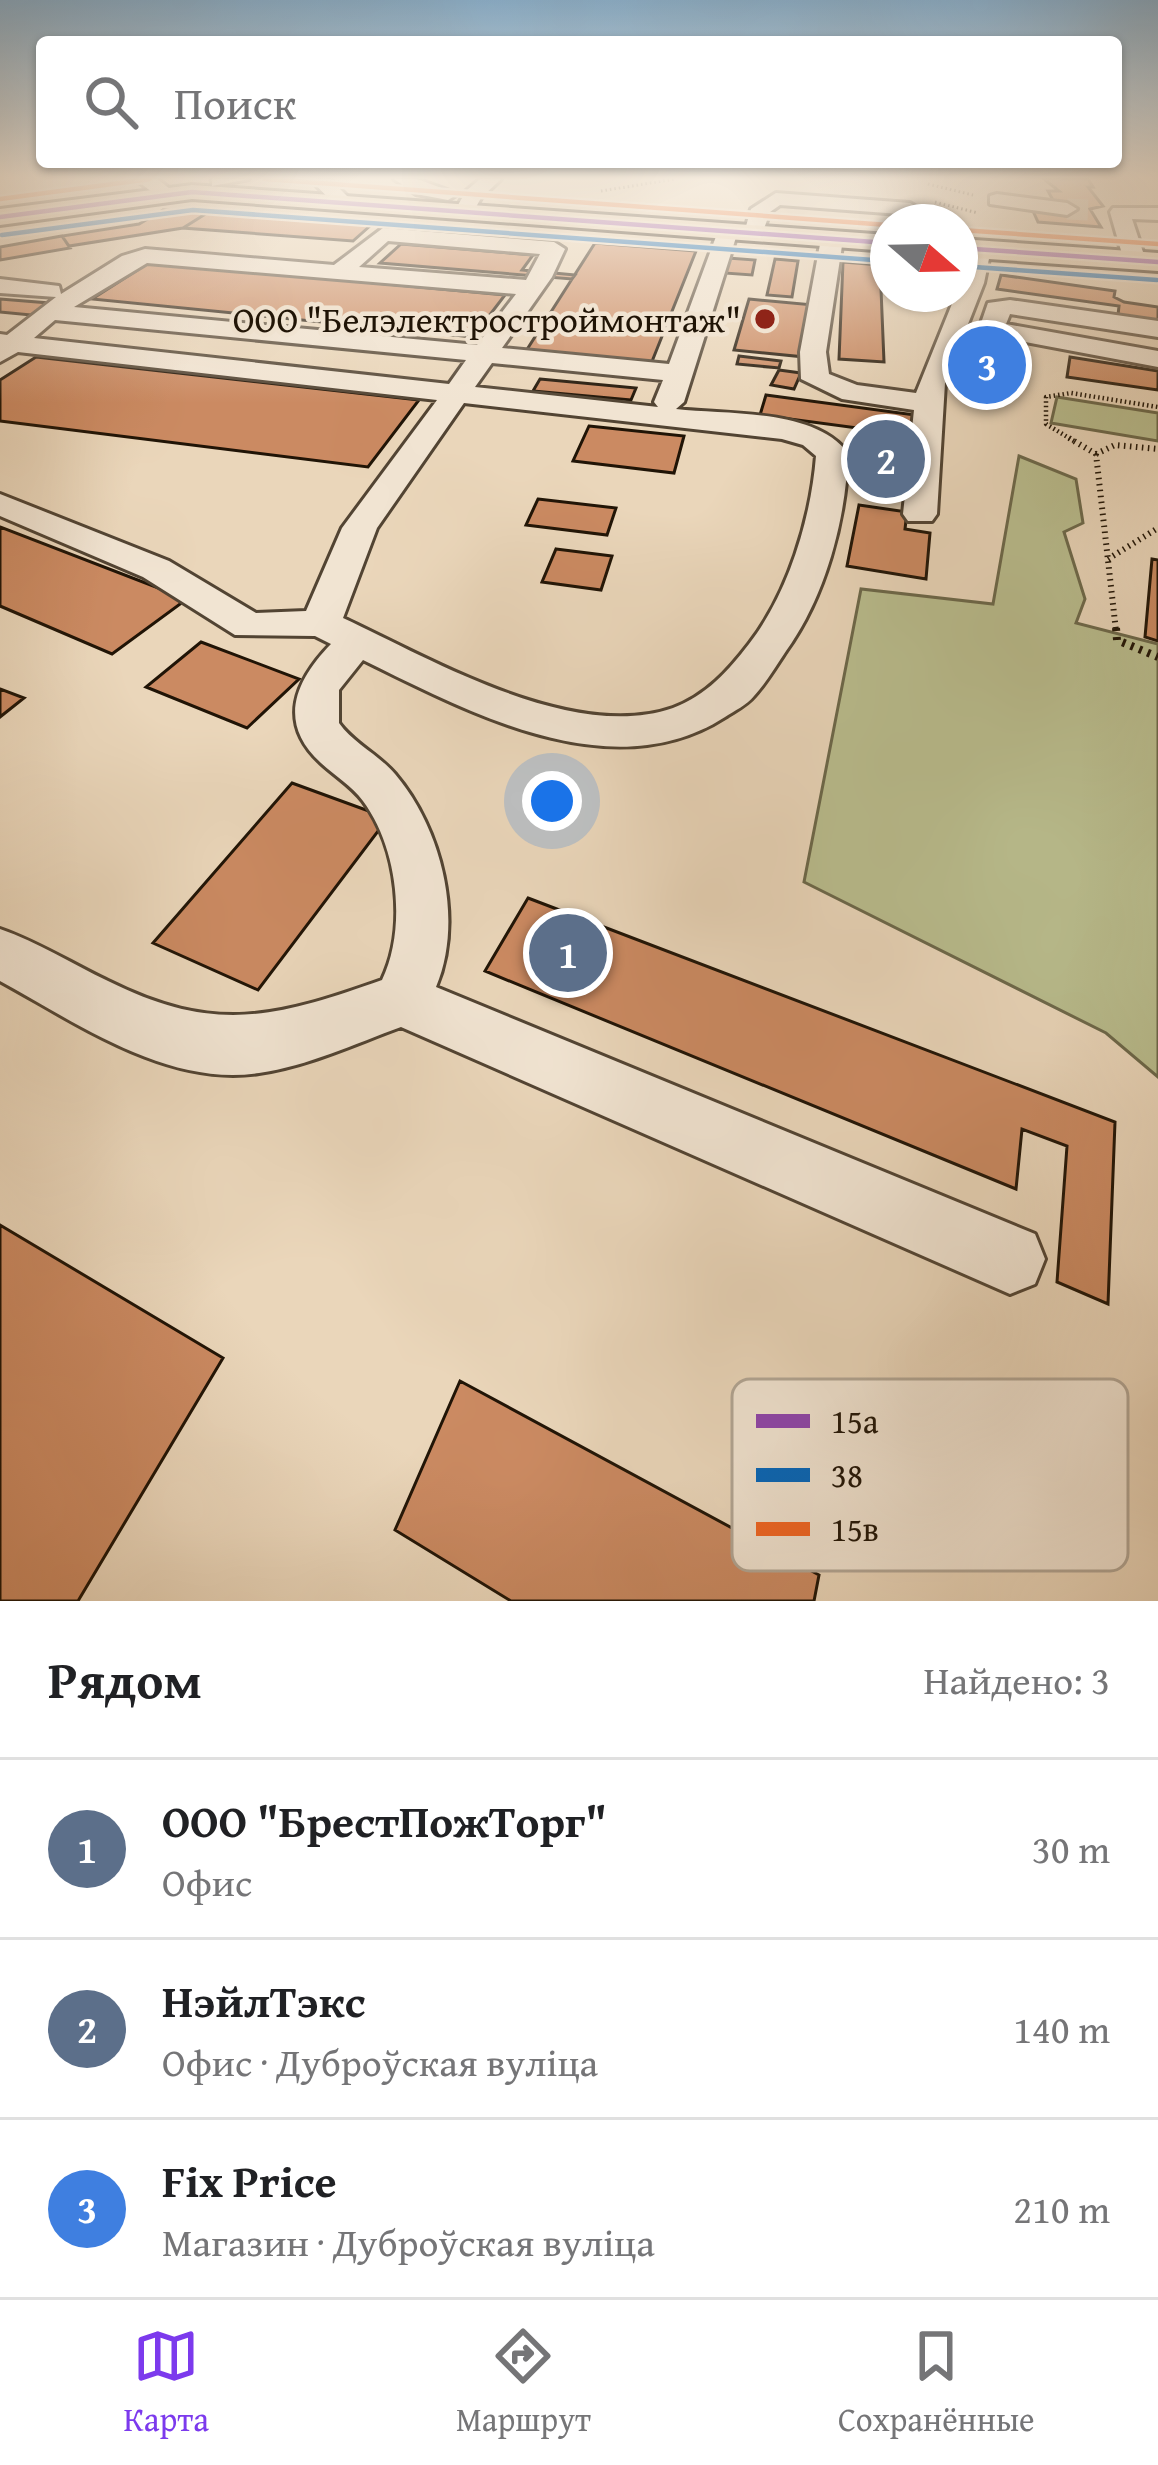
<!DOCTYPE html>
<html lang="ru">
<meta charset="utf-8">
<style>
:root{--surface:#fff;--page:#f2f2f2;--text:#202124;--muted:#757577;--line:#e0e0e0;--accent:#7c3aed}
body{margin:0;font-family:"Gentium Book Plus",serif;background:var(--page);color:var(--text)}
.compass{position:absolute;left:870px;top:204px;width:108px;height:108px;border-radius:50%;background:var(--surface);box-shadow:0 3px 9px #0004;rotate:110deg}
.you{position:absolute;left:552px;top:801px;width:42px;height:42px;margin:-30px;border:9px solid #fff;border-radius:50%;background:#1a73e8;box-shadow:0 0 0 18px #1a73e833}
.badge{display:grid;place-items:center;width:78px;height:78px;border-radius:50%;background:var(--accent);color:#fff;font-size:39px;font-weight:700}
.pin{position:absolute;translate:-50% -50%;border:6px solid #fff;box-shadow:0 3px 12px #0006}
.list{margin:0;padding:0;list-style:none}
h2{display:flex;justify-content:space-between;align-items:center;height:156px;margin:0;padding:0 48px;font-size:51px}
h2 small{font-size:39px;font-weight:400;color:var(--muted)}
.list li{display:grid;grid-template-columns:78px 1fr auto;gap:36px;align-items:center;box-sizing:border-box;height:180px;padding:0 48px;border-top:3px solid var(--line)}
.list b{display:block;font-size:45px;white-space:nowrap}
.list p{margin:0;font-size:39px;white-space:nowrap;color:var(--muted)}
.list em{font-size:39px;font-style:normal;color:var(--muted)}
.icon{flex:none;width:66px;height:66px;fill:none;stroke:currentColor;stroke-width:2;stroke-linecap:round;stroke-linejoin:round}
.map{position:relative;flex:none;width:1158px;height:1601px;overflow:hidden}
.search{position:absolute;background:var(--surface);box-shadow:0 3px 9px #0004;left:36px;right:36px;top:36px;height:132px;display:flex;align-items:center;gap:30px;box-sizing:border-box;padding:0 42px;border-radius:12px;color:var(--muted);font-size:45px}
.sheet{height:696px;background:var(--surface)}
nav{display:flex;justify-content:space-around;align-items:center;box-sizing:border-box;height:168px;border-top:3px solid var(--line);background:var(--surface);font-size:33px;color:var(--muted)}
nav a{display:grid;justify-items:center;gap:6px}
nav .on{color:var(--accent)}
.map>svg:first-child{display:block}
.green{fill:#b9bd8e;stroke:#6c684a;stroke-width:3}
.building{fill:#cb8a62;stroke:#201406;stroke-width:3}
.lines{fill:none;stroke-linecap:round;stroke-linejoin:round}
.minor-tunnel{stroke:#c2af96;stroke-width:21;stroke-dasharray:21 10;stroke-linecap:butt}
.minor-casing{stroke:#524433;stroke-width:6}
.major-casing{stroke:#201406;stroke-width:6}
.path-far3{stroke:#201406;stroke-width:3;stroke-dasharray:1.5 3;stroke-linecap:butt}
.path-far2{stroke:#201406;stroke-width:4.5;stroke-dasharray:1.5 3;stroke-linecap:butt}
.path-far1{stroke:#201406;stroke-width:6;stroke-dasharray:1.5 4.5;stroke-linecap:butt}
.path{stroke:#201406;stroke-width:8;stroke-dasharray:3 6;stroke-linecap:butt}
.minor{fill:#f1e4d2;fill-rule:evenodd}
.major{fill:#ead6ba;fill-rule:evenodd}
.bus-1-casing{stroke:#f1e4d2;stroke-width:9}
.bus-2-casing{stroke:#f1e4d2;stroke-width:9}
.bus-3-casing{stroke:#f1e4d2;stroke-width:9}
.bus-1{stroke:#8e44ad;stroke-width:4.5}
.bus-2{stroke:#0065bd;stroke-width:4.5}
.bus-3{stroke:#f26522;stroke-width:4.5}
.poi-dot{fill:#8f2418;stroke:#f1e4d2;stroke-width:4.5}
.labels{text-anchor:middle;stroke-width:9;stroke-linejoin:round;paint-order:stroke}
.far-poi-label{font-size:36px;fill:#201406;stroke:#f1e4d2;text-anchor:end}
.key{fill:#f1e4d2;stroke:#b2a695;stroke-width:3}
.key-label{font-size:33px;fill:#201406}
</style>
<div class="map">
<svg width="1158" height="1601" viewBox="0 0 1158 1601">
<rect width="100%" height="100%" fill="#ead6ba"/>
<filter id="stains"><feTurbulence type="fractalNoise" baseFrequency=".00167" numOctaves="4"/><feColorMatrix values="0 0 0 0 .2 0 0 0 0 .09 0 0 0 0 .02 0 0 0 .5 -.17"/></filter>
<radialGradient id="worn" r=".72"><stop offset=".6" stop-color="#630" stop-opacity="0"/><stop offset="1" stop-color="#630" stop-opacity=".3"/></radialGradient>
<!-- green -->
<path class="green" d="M1057 397 1158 413V441L1051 423Z
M1019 456 1076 479 1083 523 1064 532 1085 599 1076 623 1158 644V1077L1106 1033 804 882 861 589 993 604Z"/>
<!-- building -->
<path class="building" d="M1044 179H1088L1093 187H1088L1103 206 1090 209 1101 227 1038 222 1033 211 1070 213 1054 202 1048 191H1059Z
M163 210 207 213 183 228 69 246 62 236 139 224Z
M207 213 318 217 314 220 371 225 353 241 183 228Z
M62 236 70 248 0 260V247Z
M595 243 696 251 651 364 526 351Z
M401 244 533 255 522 270 575 275 572 279 380 263Z
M728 258 755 260 752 275 724 273Z
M775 259 798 261 792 297 767 295Z
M150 262 505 295 473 337 92 299Z
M843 262 880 265 884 362 839 359Z
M1001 275 1115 291 1114 297 1124 302 1158 307V321L1118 315 1119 306 997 289Z
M0 299 49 303 31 315 0 312Z
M749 299 814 305 805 357 734 350Z
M961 339 1025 349 1016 393 947 381Z
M739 356 781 361 779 368 737 364Z
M36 357 419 400 368 467 0 421V380Z
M1070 357 1158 371V390L1067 377Z
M779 370 801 373 794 389 771 385Z
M540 379 636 388 631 400 533 391Z
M766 395 915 415 907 496 856 488 865 429 760 415Z
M589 426 684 436 674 473 573 461Z
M538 499 616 508 607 535 526 525Z
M859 505 907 512 905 529 930 533 926 579 847 566Z
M0 527 187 599 112 654 0 606Z
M556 549 612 556 601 590 542 582Z
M1152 559 1158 560V641L1145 637Z
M201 642 299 679 247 728 146 687Z
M0 689 24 698 0 717Z
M292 783 388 818 258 990 153 943Z
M528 898 1115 1122 1108 1304 1057 1282 1067 1146 1022 1129 1016 1189 485 971Z
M0 1225 223 1358 78 1601H0Z
M460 1381 819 1575 814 1601H511L395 1530Z"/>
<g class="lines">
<!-- minor-tunnel -->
<path class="minor-tunnel" d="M1067 209 1090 210"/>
<!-- minor casing -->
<g class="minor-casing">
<path id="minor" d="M135 179H157L174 192 157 196Z
M212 179H249L212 186Z
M310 179H330L354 203 337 207Z
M394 179H417L458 194 448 200 416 194Z
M480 179H501L481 198 471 216H457L454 212 466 191Z
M776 193 910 203 920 209 919 222H899L900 214 780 205 770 212 761 237H747L744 233 751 209Z
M997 194 1067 203 1077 209 1067 215 990 204V196Z
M1113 208H1158V220L1132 219 1146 261 1143 266H1127L1124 261 1110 212Z
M728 225 738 231 684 402 676 409C727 415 814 408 848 453 846 520 825 597 786 651 776 666 766 683 754 696 747 705 734 711 725 717 612 790 469 712 363 660L339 690V723C354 744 378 754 395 774 442 829 464 920 436 987L1035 1234 1045 1259 1035 1284 1010 1294 401 1027C354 1044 308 1066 259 1073 167 1087 77 1023 0 981V929C38 942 72 964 108 981 214 1034 275 1018 382 980 407 928 398 848 363 801 352 786 335 776 321 763 277 723 295 681 331 644L315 636 235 635 143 577 0 516V494L169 561 256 613 306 611 342 528 437 400 18 352 0 362V334L7 335 56 297 0 293V279L59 286 61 294 122 256 145 249 334 265 383 228 554 242 565 249 552 277 502 348 669 364 718 231ZM388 241 540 254 526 280 359 267ZM147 263 516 294 477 345 74 307ZM55 320 466 360 449 384 34 338ZM492 363 663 380 654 402 658 407 475 387ZM464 403 782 439 803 445 816 456C811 519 788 594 749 644 729 670 706 696 673 708 573 743 431 659 343 618L377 528Z
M832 233 843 239 826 352 829 374 857 385 916 393 956 294H960L969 249 980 242 991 249 984 283 945 383 937 514 932 521H908L903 514 914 410 842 399 801 379 800 352 821 239Z
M1010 300 1158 321V337L1010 314 1006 324 1158 351V367L983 334 979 329 988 303Z"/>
</g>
<!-- major casing -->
<g class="major-casing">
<path id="major" d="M192 185 888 235V251L192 199 0 225V209Z
M960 239 1158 253V271L960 257Z"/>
</g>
<!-- path-far3 -->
<path class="path-far3" d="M928 184 973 195
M601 191 675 179
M935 202 978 213"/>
<!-- path-far2 -->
<path class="path-far2" d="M1074 441 1046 424V397L1071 393 1158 407"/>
<!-- path-far1 -->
<path class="path-far1" d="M1069 438 1096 454
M1096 454 1116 631
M1096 454 1115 445 1158 449
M1108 559 1158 528"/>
<!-- path -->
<path class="path" d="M1116 628 1117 640 1158 657"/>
<!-- minor -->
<use href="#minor" class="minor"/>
<!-- major -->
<use href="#major" class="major"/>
<!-- bus-1 casing -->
<g class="bus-1-casing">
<path id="bus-1" d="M0 217 192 192 888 243
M960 248 1158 262"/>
</g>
<!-- bus-2 casing -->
<g class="bus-2-casing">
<path id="bus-2" d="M2 235 193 210 887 261
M960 266 1157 280"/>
</g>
<!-- bus-3 casing -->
<g class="bus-3-casing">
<path id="bus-3" d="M265 179 888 225
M0 199 150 179
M961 230 1158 244"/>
</g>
<!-- bus-1 -->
<use href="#bus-1" class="bus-1"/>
<!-- bus-2 -->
<use href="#bus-2" class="bus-2"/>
<!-- bus-3 -->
<use href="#bus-3" class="bus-3"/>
</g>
<!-- sky -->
<linearGradient id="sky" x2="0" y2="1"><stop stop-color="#8ab5d6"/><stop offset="0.44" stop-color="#f6ede0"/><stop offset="1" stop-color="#f6ede0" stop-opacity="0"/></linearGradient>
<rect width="1158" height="403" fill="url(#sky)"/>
<!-- markers -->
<circle class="poi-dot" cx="765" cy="319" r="12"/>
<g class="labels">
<!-- far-poi labels -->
<g class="far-poi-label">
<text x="741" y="332">ООО "Белэлектростроймонтаж"</text>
</g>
</g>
<!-- legend -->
<rect x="732" y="1379" width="396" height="192" rx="18" class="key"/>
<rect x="756" y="1414" width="54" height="14" fill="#8e44ad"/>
<rect x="756" y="1468" width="54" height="14" fill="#0065bd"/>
<rect x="756" y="1522" width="54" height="14" fill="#f26522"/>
<g class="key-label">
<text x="831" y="1433">15а</text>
<text x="831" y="1487">38</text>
<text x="831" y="1541">15в</text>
</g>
<rect width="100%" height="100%" filter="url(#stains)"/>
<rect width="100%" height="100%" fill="url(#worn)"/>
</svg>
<svg class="compass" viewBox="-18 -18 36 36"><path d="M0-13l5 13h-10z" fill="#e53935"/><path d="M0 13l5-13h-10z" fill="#757577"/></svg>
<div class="you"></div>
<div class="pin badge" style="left:568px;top:953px;background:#5c6f8a">1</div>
<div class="pin badge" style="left:886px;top:459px;background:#5c6f8a">2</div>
<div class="pin badge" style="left:987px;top:365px;background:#3f7fe0">3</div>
<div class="search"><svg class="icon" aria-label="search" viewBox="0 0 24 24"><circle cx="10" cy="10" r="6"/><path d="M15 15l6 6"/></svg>Поиск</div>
</div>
<section class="sheet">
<h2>Рядом<small>Найдено: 3</small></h2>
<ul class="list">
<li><span class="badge" style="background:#5c6f8a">1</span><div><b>ООО &quot;БрестПожТорг&quot;</b><p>Офис</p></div><em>30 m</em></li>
<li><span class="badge" style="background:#5c6f8a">2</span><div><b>НэйлТэкс</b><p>Офис · Дуброўская вуліца</p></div><em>140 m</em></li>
<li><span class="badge" style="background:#3f7fe0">3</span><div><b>Fix Price</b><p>Магазин · Дуброўская вуліца</p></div><em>210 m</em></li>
</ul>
</section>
<nav>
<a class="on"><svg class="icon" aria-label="map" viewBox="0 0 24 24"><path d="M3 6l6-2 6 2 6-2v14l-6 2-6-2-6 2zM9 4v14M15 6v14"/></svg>Карта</a>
<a><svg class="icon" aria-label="directions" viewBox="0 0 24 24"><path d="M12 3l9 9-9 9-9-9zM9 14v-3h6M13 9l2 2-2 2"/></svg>Маршрут</a>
<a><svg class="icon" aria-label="saved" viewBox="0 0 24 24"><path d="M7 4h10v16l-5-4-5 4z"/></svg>Сохранённые</a>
</nav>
